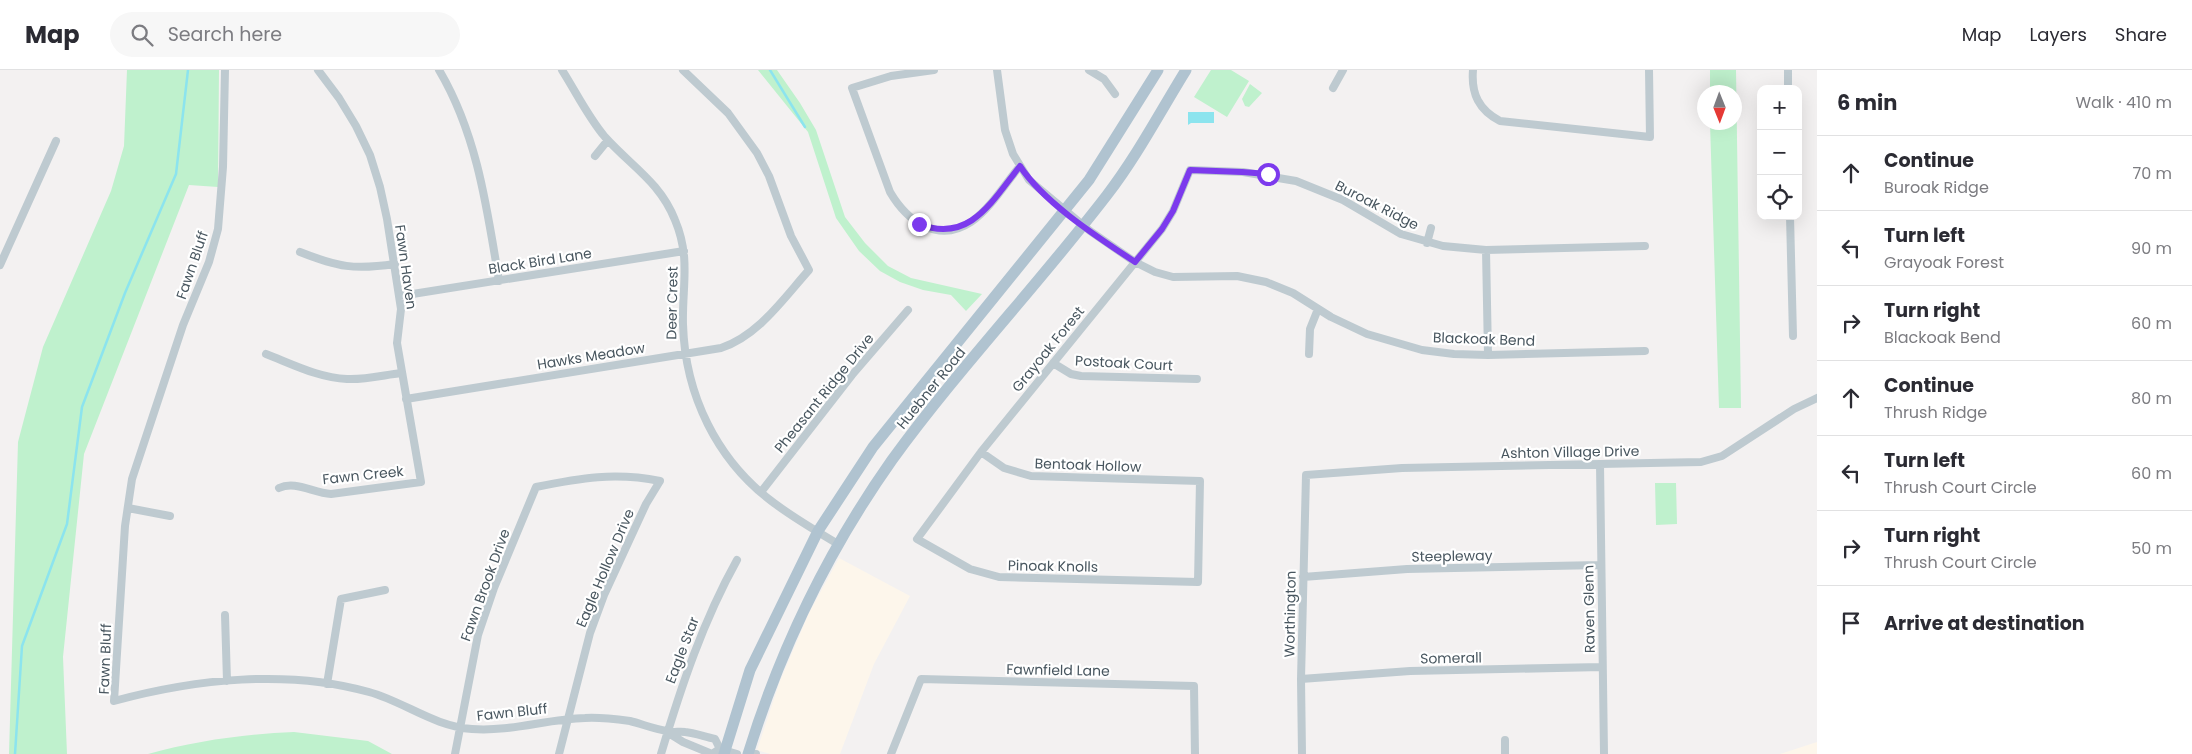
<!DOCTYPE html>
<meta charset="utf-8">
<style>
:root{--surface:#fff;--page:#f7f7f7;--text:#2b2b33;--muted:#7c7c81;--line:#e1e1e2}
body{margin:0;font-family:Poppins,sans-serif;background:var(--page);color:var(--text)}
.controls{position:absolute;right:15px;top:15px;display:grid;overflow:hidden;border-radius:10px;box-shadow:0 5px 20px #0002}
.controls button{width:45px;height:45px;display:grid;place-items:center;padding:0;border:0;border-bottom:1px solid var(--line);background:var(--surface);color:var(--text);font:25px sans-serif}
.compass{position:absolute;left:1697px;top:15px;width:45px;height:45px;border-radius:50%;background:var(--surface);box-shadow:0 5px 20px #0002;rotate:179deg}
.stop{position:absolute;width:15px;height:15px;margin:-11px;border:4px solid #7c3aed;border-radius:50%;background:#fff}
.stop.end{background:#7c3aed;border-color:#fff;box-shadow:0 1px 5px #0008}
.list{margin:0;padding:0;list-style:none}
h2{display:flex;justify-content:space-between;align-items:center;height:65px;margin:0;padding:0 20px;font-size:21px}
h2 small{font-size:16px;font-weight:400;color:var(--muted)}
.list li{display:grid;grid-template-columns:32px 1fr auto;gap:15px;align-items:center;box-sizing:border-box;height:75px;padding:0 20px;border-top:1px solid var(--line)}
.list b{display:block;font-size:19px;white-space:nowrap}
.list p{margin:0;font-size:16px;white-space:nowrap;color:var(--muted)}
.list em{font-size:16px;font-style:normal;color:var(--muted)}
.icon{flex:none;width:28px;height:28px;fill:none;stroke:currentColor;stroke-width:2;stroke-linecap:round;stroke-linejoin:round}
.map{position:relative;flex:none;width:1817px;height:684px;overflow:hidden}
header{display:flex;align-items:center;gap:30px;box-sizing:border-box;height:70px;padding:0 25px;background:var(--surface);border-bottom:1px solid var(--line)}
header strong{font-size:24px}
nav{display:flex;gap:28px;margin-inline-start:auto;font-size:18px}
.search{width:350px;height:45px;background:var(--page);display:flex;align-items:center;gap:12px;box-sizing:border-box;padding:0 18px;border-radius:28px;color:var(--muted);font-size:19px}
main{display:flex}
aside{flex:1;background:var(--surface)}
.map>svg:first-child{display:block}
.commercial{fill:#fdf6eb}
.green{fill:#bff1cd}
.water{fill:#8ce4ee}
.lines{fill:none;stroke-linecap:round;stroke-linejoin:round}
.stream{stroke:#8ce4ee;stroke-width:2.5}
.street{stroke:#becad0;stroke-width:8}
.primary{stroke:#b0c3d0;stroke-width:11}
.route{stroke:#7c3aed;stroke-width:6}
.labels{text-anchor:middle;stroke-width:4.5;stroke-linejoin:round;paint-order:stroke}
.street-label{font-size:14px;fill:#48565f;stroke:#fff}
</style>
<header>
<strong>Map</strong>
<div class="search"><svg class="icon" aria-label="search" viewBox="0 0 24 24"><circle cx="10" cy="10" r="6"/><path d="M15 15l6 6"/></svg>Search here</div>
<nav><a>Map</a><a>Layers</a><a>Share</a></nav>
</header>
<main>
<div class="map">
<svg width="1817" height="684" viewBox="0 0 1817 684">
<rect width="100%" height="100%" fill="#f3f1f1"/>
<!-- commercial -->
<path class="commercial" d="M839 488 910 526 874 594 840 684H770L757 680 780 611 809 543Z
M1817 672V684H1780Z"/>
<!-- green -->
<path class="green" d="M127 0H219L218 117 189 115 84 384 63 587 67 684H9L18 372 43 277 111 121 124 76Z
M758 0H777L800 33 816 60 845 147 865 173 888 196 911 208 982 224 966 241 951 225 923 220 900 212 880 201 859 181 836 148 808 62Z
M1211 0H1231L1249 11 1227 47 1194 27Z
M1710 0H1736L1741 338H1719L1710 53 1734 52V22H1710Z
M1250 14 1262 23 1249 37 1245 36 1242 29Z
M1655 413H1676L1677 454 1656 455Z
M294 662 368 671 392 684H148C195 671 244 664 294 662Z"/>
<!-- water -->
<path class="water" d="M1188 42H1214V53H1191L1188 55Z"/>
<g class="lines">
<!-- stream -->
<path class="stream" d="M770 0 805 57
M15 684 22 576 67 454 82 337 125 223 176 104 188 0"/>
<!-- street -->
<path class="street" d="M225 0 223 97 218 159 209 192 183 255 132 409 125 456 114 631C195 609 288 599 369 622 405 632 433 656 472 659 510 662 547 649 585 648 600 647 615 649 630 651 642 654 654 659 667 661 673 663 679 661 685 662 695 663 705 667 715 669L720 679 737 684
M439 0C477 64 487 138 499 211
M562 0C576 22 588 47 605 67 631 96 660 112 675 150 691 188 682 216 683 254 685 325 717 391 774 433 794 448 816 461 838 474
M934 0 891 6 852 18 890 122C907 151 938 174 971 152 990 139 1005 114 1020 96
M997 0 1005 60 1013 84 1029 110 1090 161 1135 192 1155 202 1173 207 1237 206 1266 212 1293 223 1331 247 1367 264 1422 280 1454 284 1488 285 1645 281
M1089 0 1104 9 1115 24
M1473 0C1471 24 1479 40 1500 51L1650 67 1649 0
M1333 18 1343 0
M1788 19V0
M595 86 608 70
M1790 146 1793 266
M1427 173 1431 158
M1486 180 1488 285
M300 182C338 197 354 200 395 194
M0 195 56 71
M400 226 684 181
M266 284C292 294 319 308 347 309 365 310 384 305 401 303
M1309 284 1310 259 1318 239
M1053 293 1071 304 1081 306 1197 309
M406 329 721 278C759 265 783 229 809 200L791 166 769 106 757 83 728 43 683 0
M981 382 1004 398 1031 406 1200 411 1198 512 999 507 970 499 917 469 981 382 1162 159 1173 141 1190 100 1243 102 1296 111 1343 130 1401 164 1443 176 1486 180 1645 176
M1600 394 1604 684
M279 418C295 410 313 423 331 424L421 412 397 273 401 239 387 149 380 117 370 85 356 56 339 28 318 0
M761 422 852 305 908 240
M128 438 170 446
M1303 507 1407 499 1601 495
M225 545 227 611
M1301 609 1410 601 1602 597
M327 614 341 529 385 520
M667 662 683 672 712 684 720 679
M1505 670V684
M455 684 478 565 494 518 536 417C580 408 615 402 660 411L646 434 604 525 590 563 559 684
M661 684C681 617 703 551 737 490
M755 684H756
M891 684 921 609 1194 616 1195 684
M1302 684 1301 609 1306 405 1402 398 1701 392 1722 386 1794 339 1817 328"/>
<!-- primary -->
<path class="primary" d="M724 684 750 600 818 461 873 377 1089 110 1158 0
M748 684C781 577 827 482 892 390 958 299 1038 215 1107 125 1137 86 1160 42 1186 0"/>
</g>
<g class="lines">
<!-- route -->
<path class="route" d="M919 154C970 174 992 131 1020 96 1044 133 1099 168 1135 192L1162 159 1173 141 1190 100 1242 102 1268 104"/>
</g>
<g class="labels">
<!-- street labels -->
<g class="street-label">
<text transform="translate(1377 135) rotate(27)" y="5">Buroak Ridge</text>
<text transform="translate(540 191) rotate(-9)" y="5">Black Bird Lane</text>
<text transform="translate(192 195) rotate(-71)" y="5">Fawn Bluff</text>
<text transform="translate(406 197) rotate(82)" y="5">Fawn Haven</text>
<text transform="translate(672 233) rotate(-89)" y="5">Deer Crest</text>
<text transform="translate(1484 269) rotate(2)" y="5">Blackoak Bend</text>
<text transform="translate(1048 279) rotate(-51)" y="5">Grayoak Forest</text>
<text transform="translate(591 286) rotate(-9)" y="5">Hawks Meadow</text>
<text transform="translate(1124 293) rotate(3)" y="5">Postoak Court</text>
<text transform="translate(931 318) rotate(-51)" y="5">Huebner Road</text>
<text transform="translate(824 323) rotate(-51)" y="5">Pheasant Ridge Drive</text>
<text transform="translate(1570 382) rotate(-1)" y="5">Ashton Village Drive</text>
<text transform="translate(1088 395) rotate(2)" y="5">Bentoak Hollow</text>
<text transform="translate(363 405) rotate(-6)" y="5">Fawn Creek</text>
<text transform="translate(1452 486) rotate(-1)" y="5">Steepleway</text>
<text transform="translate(1053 496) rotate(1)" y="5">Pinoak Knolls</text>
<text transform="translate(605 498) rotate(-67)" y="5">Eagle Hollow Drive</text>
<text transform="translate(485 515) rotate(-70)" y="5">Fawn Brook Drive</text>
<text transform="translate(1589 539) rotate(-91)" y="5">Raven Glenn</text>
<text transform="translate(1290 544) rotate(-89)" y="5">Worthington</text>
<text transform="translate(682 580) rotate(-69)" y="5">Eagle Star</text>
<text transform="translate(1451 588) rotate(-1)" y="5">Somerall</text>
<text transform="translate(105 589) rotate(-88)" y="5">Fawn Bluff</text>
<text transform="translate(1058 600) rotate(1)" y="5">Fawnfield Lane</text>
<text transform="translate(512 642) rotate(-6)" y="5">Fawn Bluff</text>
</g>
</g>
</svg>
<div class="controls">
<button>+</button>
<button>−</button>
<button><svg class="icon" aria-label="locate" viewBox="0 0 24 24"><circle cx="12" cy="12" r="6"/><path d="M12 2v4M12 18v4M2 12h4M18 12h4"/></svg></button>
</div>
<svg class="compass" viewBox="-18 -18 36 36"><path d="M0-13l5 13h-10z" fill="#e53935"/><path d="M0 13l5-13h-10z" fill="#7c7c81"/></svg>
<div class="stop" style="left:1268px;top:104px"></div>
<div class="stop end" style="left:919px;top:154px"></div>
</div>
<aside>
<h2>6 min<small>Walk · 410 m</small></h2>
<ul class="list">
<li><svg class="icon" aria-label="ahead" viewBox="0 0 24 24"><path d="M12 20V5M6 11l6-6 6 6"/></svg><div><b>Continue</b><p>Buroak Ridge</p></div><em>70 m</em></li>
<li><svg class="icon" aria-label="left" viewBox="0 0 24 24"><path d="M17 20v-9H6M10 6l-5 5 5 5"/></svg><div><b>Turn left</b><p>Grayoak Forest</p></div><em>90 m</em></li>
<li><svg class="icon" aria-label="right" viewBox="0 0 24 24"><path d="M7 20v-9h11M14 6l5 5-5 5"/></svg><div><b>Turn right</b><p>Blackoak Bend</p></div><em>60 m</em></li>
<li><svg class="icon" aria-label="ahead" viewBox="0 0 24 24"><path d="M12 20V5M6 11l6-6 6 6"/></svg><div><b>Continue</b><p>Thrush Ridge</p></div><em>80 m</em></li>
<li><svg class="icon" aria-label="left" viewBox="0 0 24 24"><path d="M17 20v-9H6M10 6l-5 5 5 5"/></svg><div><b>Turn left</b><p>Thrush Court Circle</p></div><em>60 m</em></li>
<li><svg class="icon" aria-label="right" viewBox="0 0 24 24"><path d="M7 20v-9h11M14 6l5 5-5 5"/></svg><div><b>Turn right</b><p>Thrush Court Circle</p></div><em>50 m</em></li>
<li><svg class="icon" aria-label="arrive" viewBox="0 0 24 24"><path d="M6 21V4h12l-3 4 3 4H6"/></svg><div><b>Arrive at destination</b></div></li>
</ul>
</aside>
</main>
